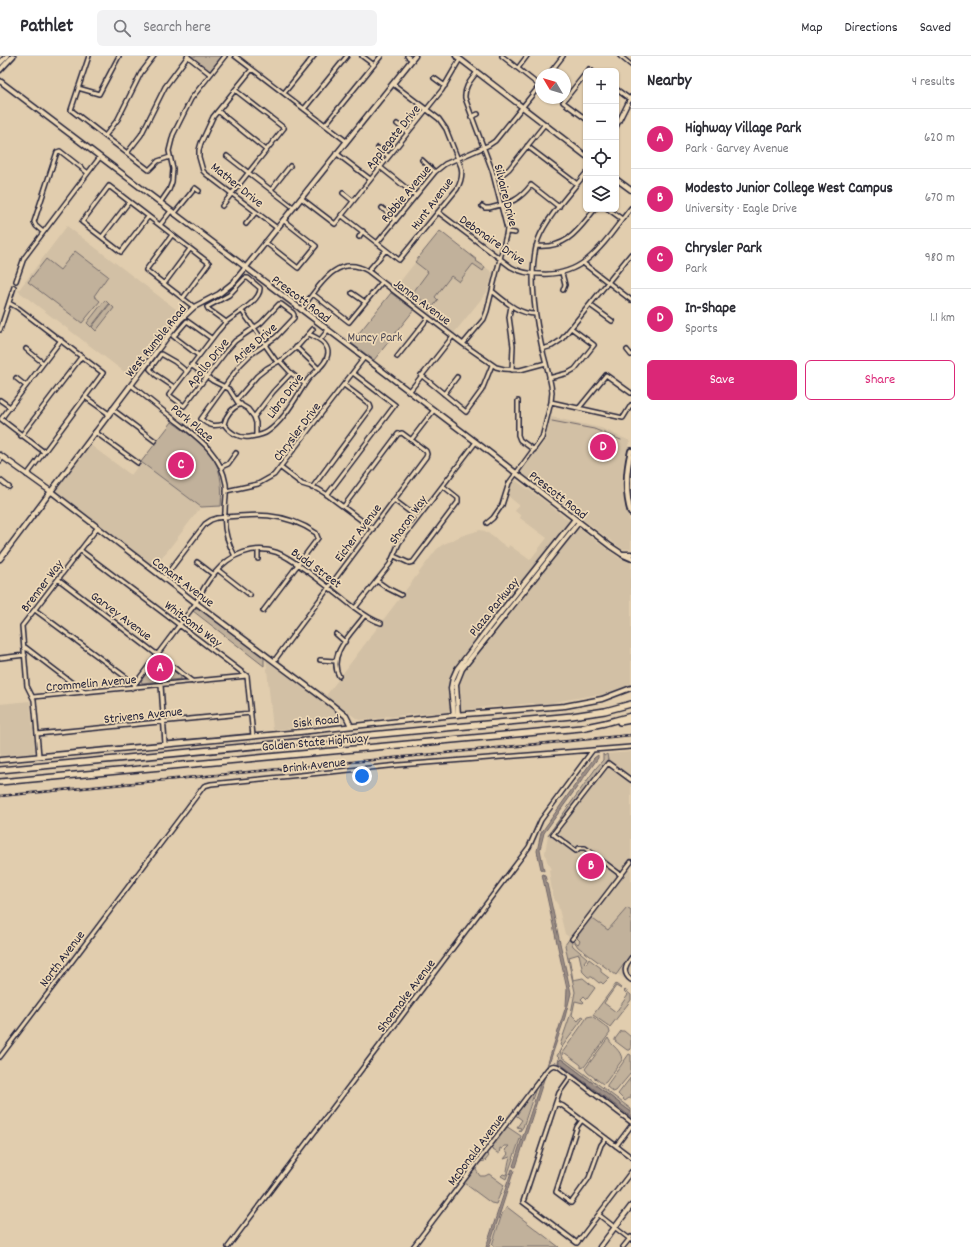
<!DOCTYPE html>
<meta charset="utf-8">
<style>
:root{--surface:#fff;--page:#f2f2f3;--text:#2b2b33;--muted:#7c7c81;--line:#e1e1e2;--accent:#db2777}
body{margin:0;font-family:Dekko,sans-serif;background:var(--page);color:var(--text)}
.controls{position:absolute;right:12px;top:12px;display:grid;overflow:hidden;border-radius:6px;box-shadow:0 1px 3px #0004}
.controls button{width:36px;height:36px;display:grid;place-items:center;padding:0;border:0;border-bottom:1px solid var(--line);background:var(--surface);color:var(--text);font:20px sans-serif}
.compass{position:absolute;left:535px;top:12px;width:36px;height:36px;border-radius:50%;background:var(--surface);box-shadow:0 1px 3px #0004;rotate:308deg}
.you{position:absolute;left:362px;top:720px;width:14px;height:14px;margin:-10px;border:3px solid #fff;border-radius:50%;background:#1a73e8;box-shadow:0 0 0 6px #1a73e833}
.badge{display:grid;place-items:center;width:26px;height:26px;border-radius:50%;background:var(--accent);color:#fff;font-size:13px;font-weight:700}
.pin{position:absolute;translate:-50% -50%;border:2px solid #fff;box-shadow:0 1px 4px #0006}
.list{margin:0;padding:0;list-style:none}
h2{display:flex;justify-content:space-between;align-items:center;height:52px;margin:0;padding:0 16px;font-size:17px}
h2 small{font-size:13px;font-weight:400;color:var(--muted)}
.list li{display:grid;grid-template-columns:26px 1fr auto;gap:12px;align-items:center;box-sizing:border-box;height:60px;padding:0 16px;border-top:1px solid var(--line)}
.list b{display:block;font-size:15px;white-space:nowrap}
.list p{margin:0;font-size:13px;white-space:nowrap;color:var(--muted)}
.list em{font-size:13px;font-style:normal;color:var(--muted)}
.actions{display:flex;gap:8px;padding:12px 16px}
.actions a{flex:1;padding:9px 0;border:1px solid var(--accent);border-radius:6px;text-align:center;font-size:14px;color:var(--accent)}
.actions .main{background:var(--accent);color:#fff}
.icon{flex:none;width:22px;height:22px;fill:none;stroke:currentColor;stroke-width:2;stroke-linecap:round;stroke-linejoin:round}
.map{position:relative;flex:none;width:631px;height:1191px;overflow:hidden}
header{display:flex;align-items:center;gap:24px;box-sizing:border-box;height:56px;padding:0 20px;background:var(--surface);border-bottom:1px solid var(--line)}
header strong{font-size:19px}
nav{display:flex;gap:22px;margin-inline-start:auto;font-size:14px}
.search{width:280px;height:36px;background:var(--page);display:flex;align-items:center;gap:10px;box-sizing:border-box;padding:0 14px;border-radius:6px;color:var(--muted);font-size:15px}
main{display:flex}
aside{flex:1;background:var(--surface)}
.map>svg:first-child{display:block}
.built{fill:#d2c0a5}
.green{fill:#c1b19b;stroke:#726a6b}
.water{fill:#9d8f85;stroke:#6c6367}
.lines{fill:none;stroke-linecap:round;stroke-linejoin:round}
.stream{stroke:#6c6367;stroke-width:1}
.street-casing{stroke:#22223b;stroke-width:6}
.secondary-casing{stroke:#22223b;stroke-width:7}
.primary-casing{stroke:#22223b;stroke-width:8}
.highway-casing{stroke:#22223b;stroke-width:8}
.street{stroke:#edd8b6;stroke-width:3}
.secondary{stroke:#edd8b6;stroke-width:4}
.primary{stroke:#edd8b6;stroke-width:4.5}
.highway{stroke:#edd8b6;stroke-width:5}
.rail-casing{stroke:#22223b;stroke-width:2.5}
.rail{stroke:#edd8b6;stroke-width:1;stroke-dasharray:3;stroke-linecap:butt}
.labels{text-anchor:middle;stroke-width:3.5;stroke-linejoin:round;paint-order:stroke}
.street-label{font-size:13px;fill:#22223b;stroke:#edd8b6}
.park-label{font-size:13px;fill:#4a4653;stroke:#edd8b6}
</style>
<header>
<strong>Pathlet</strong>
<div class="search"><svg class="icon" aria-label="search" viewBox="0 0 24 24"><circle cx="10" cy="10" r="6"/><path d="M15 15l6 6"/></svg>Search here</div>
<nav><a>Map</a><a>Directions</a><a>Saved</a></nav>
</header>
<main>
<div class="map">
<svg width="631" height="1191" viewBox="0 0 631 1191">
<rect width="100%" height="100%" fill="#e1cdae"/>
<filter id="ink" filterUnits="userSpaceOnUse"><feTurbulence type="fractalNoise" baseFrequency=".025" numOctaves="2"/><feDisplacementMap in="SourceGraphic" scale="8" xChannelSelector="R" yChannelSelector="G"/><feConvolveMatrix kernelMatrix="1 2 1 2 8 2 1 2 1" color-interpolation-filters="sRGB"/></filter>
<g filter="url(#ink)">
<!-- built -->
<path class="built" d="M67 170 181 257 131 321 18 235Z
M440 175 493 217 487 236 454 277 395 232Z
M551 361 601 372 630 385 623 410 622 426 624 432 625 448 631 470V493H622L521 416 544 386Z
M89 388 131 419 141 406 201 451 155 511 56 436V432Z
M515 424 547 447 569 465V469L453 615 449 634 451 654 449 656 402 659 392 661 386 660 384 662 359 664 325 641 436 494 442 489 461 480 480 474 485 475 508 492 509 489 530 504 547 482 520 462 521 460 515 455 519 449 508 440 510 432Z
M579 472 619 502 631 504V628L603 639H594L555 646 549 648 536 650 533 647 499 651 492 650 462 655 460 653 458 631 461 620 466 611 477 598 480 596 489 582 576 473Z
M266 603 342 661 343 666 340 668 273 674Z
M30 645 35 695 33 697 0 700V648Z
M631 696V928L565 878 558 849 554 843 552 836 549 814 552 813 547 805 545 797 548 779 596 712 603 704V703L607 702V698Z"/>
<!-- green -->
<path class="green" d="M189 0H222L210 15Z
M440 175 477 204 476 205 485 211 483 215 473 208 459 226 451 220 435 241 438 244 432 252 411 236 413 234 414 235 428 216 415 206Z
M75 195 108 220 94 240 100 245 82 267 28 226 46 203 60 214Z
M391 237 414 254 374 304 351 287Z
M105 244 109 248 91 271 87 267Z
M110 248 114 252 96 275 92 271Z
M172 366C208 392 225 402 221 450L201 451 141 406Z
M195 552H198L264 602V610L193 555Z
M159 603 181 621V623L142 627 141 625 155 604Z
M603 698 604 700 607 698 608 704 564 762 562 761 548 779 596 712 603 704Z
M627 852 631 855V898L616 919 578 891 574 885 578 888 580 885 577 882V879L590 861 608 874Z
M570 882 573 890 587 902 584 906 586 908 589 903 601 912V916L609 922 603 928 601 926 599 927 592 921H588L583 916 579 898 569 901 573 924 583 922 595 932 587 943 584 940 581 943 584 946 583 947 575 945 572 959 578 965 582 960 584 961 562 991C560 994 560 997 562 1001L631 1053V1056L561 1003 559 1006 631 1061V1063L558 1007 559 1002 557 1000 562 991 560 989 571 957 575 936 565 889Z
M616 928 621 932V933L616 930 604 947 616 956 628 939 624 935 625 934 631 939V944L610 971 593 959Z
M592 960 609 973 610 977 584 1011 581 1012V1009L565 997 563 999 562 997 586 963 587 961Z
M621 975H624L631 981V993L630 994H627L615 985V983Z
M608 982C612 991 621 993 622 1004L606 1026 603 1028 588 1017 585 1013Z
M629 998 631 999V1017L616 1035 613 1036 607 1031V1029Z
M631 1021 630 1026 631 1028V1043L629 1042 625 1045 618 1038Z
M537 1029 523 1071 520 1075H519L521 1072 517 1071 522 1064 514 1058Z
M506 1070 521 1080 506 1123 501 1120 503 1118 506 1119C508 1112 508 1107 510 1101L504 1103 508 1098 505 1094 509 1090H504L502 1093 500 1092 499 1098 490 1092 491 1090Z
M486 1097 489 1100 485 1105 480 1106 477 1110 476 1114 480 1120H485L489 1118 504 1129 496 1148 491 1147 464 1127Z
M507 1151 559 1191H495L492 1189 502 1158Z"/>
<!-- water -->
<path class="water" d="M598 699V702L544 777 540 793 544 815 541 813 537 795 541 777 594 702Z
M542 818 545 819 571 937 565 961 549 1008 546 1013 566 950 567 933Z
M561 1003 631 1056V1061L558 1006Z
M546 1017 516 1111H514L513 1110 542 1022Z
M512 1113 514 1114 489 1191H486Z"/>
<g class="lines">
<!-- stream -->
<path class="stream" d="M552 365 594 373 621 384"/>
<!-- street casing -->
<g class="street-casing">
<path id="street" d="M89 0 71 54 149 114 158 105 170 101
M187 0 210 18
M235 0 346 85
M362 0 374 9
M407 0 412 4
M502 0 540 30
M620 0 631 9
M518 12 527 0
M252 13 213 61 201 87 199 94V101L203 115 206 118 277 172
M588 15 589 13 592 15
M586 17 563 46 586 63
M549 18 563 0
M434 22 445 30
M78 32 99 38 119 0
M616 33 631 44
M284 37 314 0
M304 53 347 0
M218 55 266 94
M471 61 478 58
M397 68 407 76
M325 69 381 0
M616 71 631 41
M105 80 118 63 141 17 154 0
M527 90 577 128
M378 92 388 100
M127 97 141 79 165 31 188 0
M336 97 370 123
M227 100 293 151
M422 104 435 116
M380 111 415 139
M494 121 504 117 509 113 545 68
M271 134 290 110
M343 137 353 145
M301 142 335 168 442 34 460 3
M160 147 169 134 172 126 173 113 169 95 173 79 191 43 225 0
M222 150 284 72 235 34
M482 150 485 152H489C509 147 518 146 531 129L559 151
M382 152 396 164
M608 153 622 163
M438 156 511 211C521 217 530 218 541 218 587 221 606 183 631 152
M174 158 195 132 199 135
M341 159 399 204 457 133C461 126 463 119 461 111L446 73 439 63 393 28
M148 161 121 196 82 166 109 130 209 207 183 242
M246 168 256 156
M160 169 171 155
M43 176 36 170 34 166 57 96 60 95 88 117
M507 176 515 177
M172 179 146 214 194 251
M102 181 129 146
M359 181 363 175
M265 186 298 212 316 190 283 164
M377 187 435 116 445 108 489 89 495 85 541 28
M536 190C567 193 578 174 595 153
M583 207 631 244
M368 215 386 194
M562 217 565 229 563 234
M16 225 24 202 100 101
M164 228 190 193
M492 235C505 245 518 258 535 258
M352 237 365 246
M313 238 349 266 382 226
M9 247 18 252 103 317 27 419
M590 249 612 265
M511 250 509 261 513 290 512 314
M301 254C318 232 336 196 368 215L463 288 496 311 504 313 520 314 546 307
M242 255 266 289
M226 266 208 253 207 251 229 239 245 222H248L260 232C261 245 234 259 225 267 222 270 220 273 217 276L169 339 184 350 227 294 235 285 261 267 279 248H281L293 257 294 259V262L276 281 250 299 240 309 201 363C209 370 214 371 224 368 226 359 232 352 241 348
M0 274 14 231
M173 280 198 299
M174 280 187 265 211 282
M320 284 328 274
M463 288 484 263 487 255 506 179 507 173 492 114 465 42C464 31 471 24 477 16
M265 289 277 306
M296 291 319 313
M26 293 43 307
M542 293 552 290 561 284 631 198
M627 294 631 299
M397 301 428 262
M280 305 291 317 305 328
M191 309 213 325 229 333 238 347 248 353 254 361 256 367V379
M421 319 466 356 482 334 492 309
M16 322 26 330
M549 322 568 317 575 313 594 289 571 272
M131 329C145 340 159 352 174 363 197 381 221 397 226 428 227 437 225 446 225 456 223 471 227 486 235 500
M174 331 156 319 150 313 161 298 175 306 186 315
M409 336 453 280
M444 338 457 321
M85 341 109 358
M237 343 239 341 257 320 267 312 283 303 298 290 313 273
M0 344 10 351
M518 345V379L520 384 534 394
M551 346 623 362 631 349
M579 352 606 319 631 337
M112 353 155 385
M254 361 273 336 291 317
M224 368C229 376 239 383 250 381 255 380 263 379 267 376 284 365 296 341 307 325 313 316 328 308 328 296 327 286 317 282 309 278
M95 376 138 407
M21 380 82 300
M411 384 434 354
M44 396 1 363 61 284
M0 405 3 401
M221 411 228 408 236 397
M281 412 302 428 318 433 326 438 373 473
M0 424 9 431
M312 432 371 352 370 349 368 347 344 329
M226 435 258 428 274 419 364 302
M327 439 395 349 353 317
M394 444 418 462
M487 467 493 462 502 449 509 427 542 382 551 346 552 336C550 318 543 300 540 282 534 255 529 211 538 184 546 162 571 136 586 117
M80 494 247 620 253 680
M258 494V503
M394 500 409 507 413 506 458 446V442L443 430
M197 506 214 519
M218 514 250 539
M164 522 205 468 211 464 217 462C254 458 284 455 316 477L318 482 263 555
M58 523 193 626
M377 525 387 532 401 539
M355 552 390 508 399 487 476 386
M35 554 135 628
M336 578 345 586
M25 591 84 636
M0 602 25 599
M320 604 335 605
M274 605 426 401 427 398 426 395 402 377 398 378 344 450
M339 620C327 598 353 576 365 559
M161 629 165 688
M132 632 196 547C205 527 221 504 242 497 271 486 289 502 311 518 323 527 335 536 347 546 358 554 368 563 381 567
M33 641 247 620
M37 678 251 657
M39 700 34 644 27 630 22 570 98 471
M621 819 585 792H579L576 795 553 778 608 707 631 724
M572 883 631 806
M631 902C625 910 622 917 631 924
M0 1001 204 730 211 728 399 709 631 691
M571 1020 559 1037 523 1146 577 1187 631 1116
M556 1047 563 1050 631 1101
M582 1064 577 1071 556 1136 571 1147 589 1122 601 1089 606 1082
M616 1090 631 1070
M599 1159 631 1184
M228 1191 529 791 541 764 592 695
M413 1191 544 1018C548 1012 552 1007 559 1011L631 1066
M623 1191 631 1181"/>
</g>
<!-- secondary casing -->
<g class="secondary-casing">
<path id="secondary" d="M456 0 586 100
M0 7 7 0
M0 14 13 0
M0 25 476 386 610 490 622 498H631
M616 123 631 134
M0 399 53 437 196 547 331 648 346 660 351 670
M0 503 180 264 194 251 219 238 234 226 415 0
M454 659 451 632 453 622 457 613 489 571 575 463
M458 659 456 628 462 613 579 466
M0 704 300 676 454 659 565 650 602 643 631 632
M600 1191 631 1150"/>
</g>
<!-- primary casing -->
<g class="primary-casing">
<path id="primary" d="M631 395C626 415 625 437 631 457
M624 499 631 502"/>
</g>
<!-- highway casing -->
<g class="highway-casing">
<path id="highway" d="M620 666 631 664
M0 714 572 660 605 655 631 648
M0 726 581 672 605 667 631 660"/>
</g>
<!-- street -->
<use href="#street" class="street"/>
<!-- secondary -->
<use href="#secondary" class="secondary"/>
<!-- primary -->
<use href="#primary" class="primary"/>
<!-- highway -->
<use href="#highway" class="highway"/>
<!-- rail casing -->
<g class="rail-casing">
<path id="rail" d="M0 740 631 679"/>
</g>
<!-- rail -->
<use href="#rail" class="rail"/>
</g>
</g>
<g class="labels">
<!-- street labels -->
<g class="street-label">
<text transform="translate(392 80) rotate(-51)" y="5">Applegate Drive</text>
<text transform="translate(238 128) rotate(39)" y="5">Mather Drive</text>
<text transform="translate(405 137) rotate(-50)" y="5">Robbie Avenue</text>
<text transform="translate(507 139) rotate(76)" y="5">Silvaire Drive</text>
<text transform="translate(431 147) rotate(-53)" y="5">Hunt Avenue</text>
<text transform="translate(493 183) rotate(35)" y="5">Debonaire Drive</text>
<text transform="translate(302 242) rotate(37)" y="5">Prescott Road</text>
<text transform="translate(423 245) rotate(37)" y="5">Janna Avenue</text>
<text transform="translate(155 284) rotate(-51)" y="5">West Rumble Road</text>
<text transform="translate(254 286) rotate(-41)" y="5">Aries Drive</text>
<text transform="translate(207 306) rotate(-51)" y="5">Apollo Drive</text>
<text transform="translate(284 339) rotate(-53)" y="5">Libra Drive</text>
<text transform="translate(193 366) rotate(40)" y="5">Park Place</text>
<text transform="translate(296 375) rotate(-53)" y="5">Chrysler Drive</text>
<text transform="translate(559 438) rotate(38)" y="5">Prescott Road</text>
<text transform="translate(407 463) rotate(-55)" y="5">Sharon Way</text>
<text transform="translate(357 476) rotate(-53)" y="5">Eicher Avenue</text>
<text transform="translate(317 511) rotate(36)" y="5">Budd Street</text>
<text transform="translate(184 525) rotate(37)" y="5">Conant Avenue</text>
<text transform="translate(41 529) rotate(-53)" y="5">Brenner Way</text>
<text transform="translate(493 550) rotate(-51)" y="5">Plaza Parkway</text>
<text transform="translate(122 559) rotate(37)" y="5">Garvey Avenue</text>
<text transform="translate(194 567) rotate(37)" y="5">Whitcomb Way</text>
<text transform="translate(91 626) rotate(-5)" y="5">Crommelin Avenue</text>
<text transform="translate(143 658) rotate(-6)" y="5">Strivens Avenue</text>
<text transform="translate(316 664) rotate(-6)" y="5">Sisk Road</text>
<text transform="translate(315 685) rotate(-5)" y="5">Golden State Highway</text>
<text transform="translate(314 708) rotate(-6)" y="5">Brink Avenue</text>
<text transform="translate(61 902) rotate(-53)" y="5">North Avenue</text>
<text transform="translate(405 939) rotate(-53)" y="5">Shoemake Avenue</text>
<text transform="translate(475 1093) rotate(-53)" y="5">McDonald Avenue</text>
</g>
<!-- park labels -->
<g class="park-label">
<text x="375" y="285">Muncy Park</text>
</g>
</g>
</svg>
<div class="controls">
<button>+</button>
<button>−</button>
<button><svg class="icon" aria-label="locate" viewBox="0 0 24 24"><circle cx="12" cy="12" r="6"/><path d="M12 2v4M12 18v4M2 12h4M18 12h4"/></svg></button>
<button><svg class="icon" aria-label="layers" viewBox="0 0 24 24"><path d="M12 4l9 5-9 5-9-5zM3 14l9 5 9-5"/></svg></button>
</div>
<svg class="compass" viewBox="-18 -18 36 36"><path d="M0-13l5 13h-10z" fill="#e53935"/><path d="M0 13l5-13h-10z" fill="#7c7c81"/></svg>
<div class="you"></div>
<div class="pin badge" style="left:160px;top:612px">A</div>
<div class="pin badge" style="left:591px;top:810px">B</div>
<div class="pin badge" style="left:181px;top:409px">C</div>
<div class="pin badge" style="left:603px;top:391px">D</div>
</div>
<aside>
<h2>Nearby<small>4 results</small></h2>
<ul class="list">
<li><span class="badge">A</span><div><b>Highway Village Park</b><p>Park · Garvey Avenue</p></div><em>620 m</em></li>
<li><span class="badge">B</span><div><b>Modesto Junior College West Campus</b><p>University · Eagle Drive</p></div><em>670 m</em></li>
<li><span class="badge">C</span><div><b>Chrysler Park</b><p>Park</p></div><em>980 m</em></li>
<li><span class="badge">D</span><div><b>In-Shape</b><p>Sports</p></div><em>1.1 km</em></li>
</ul>
<div class="actions"><a class="main">Save</a><a>Share</a></div>
</aside>
</main>
